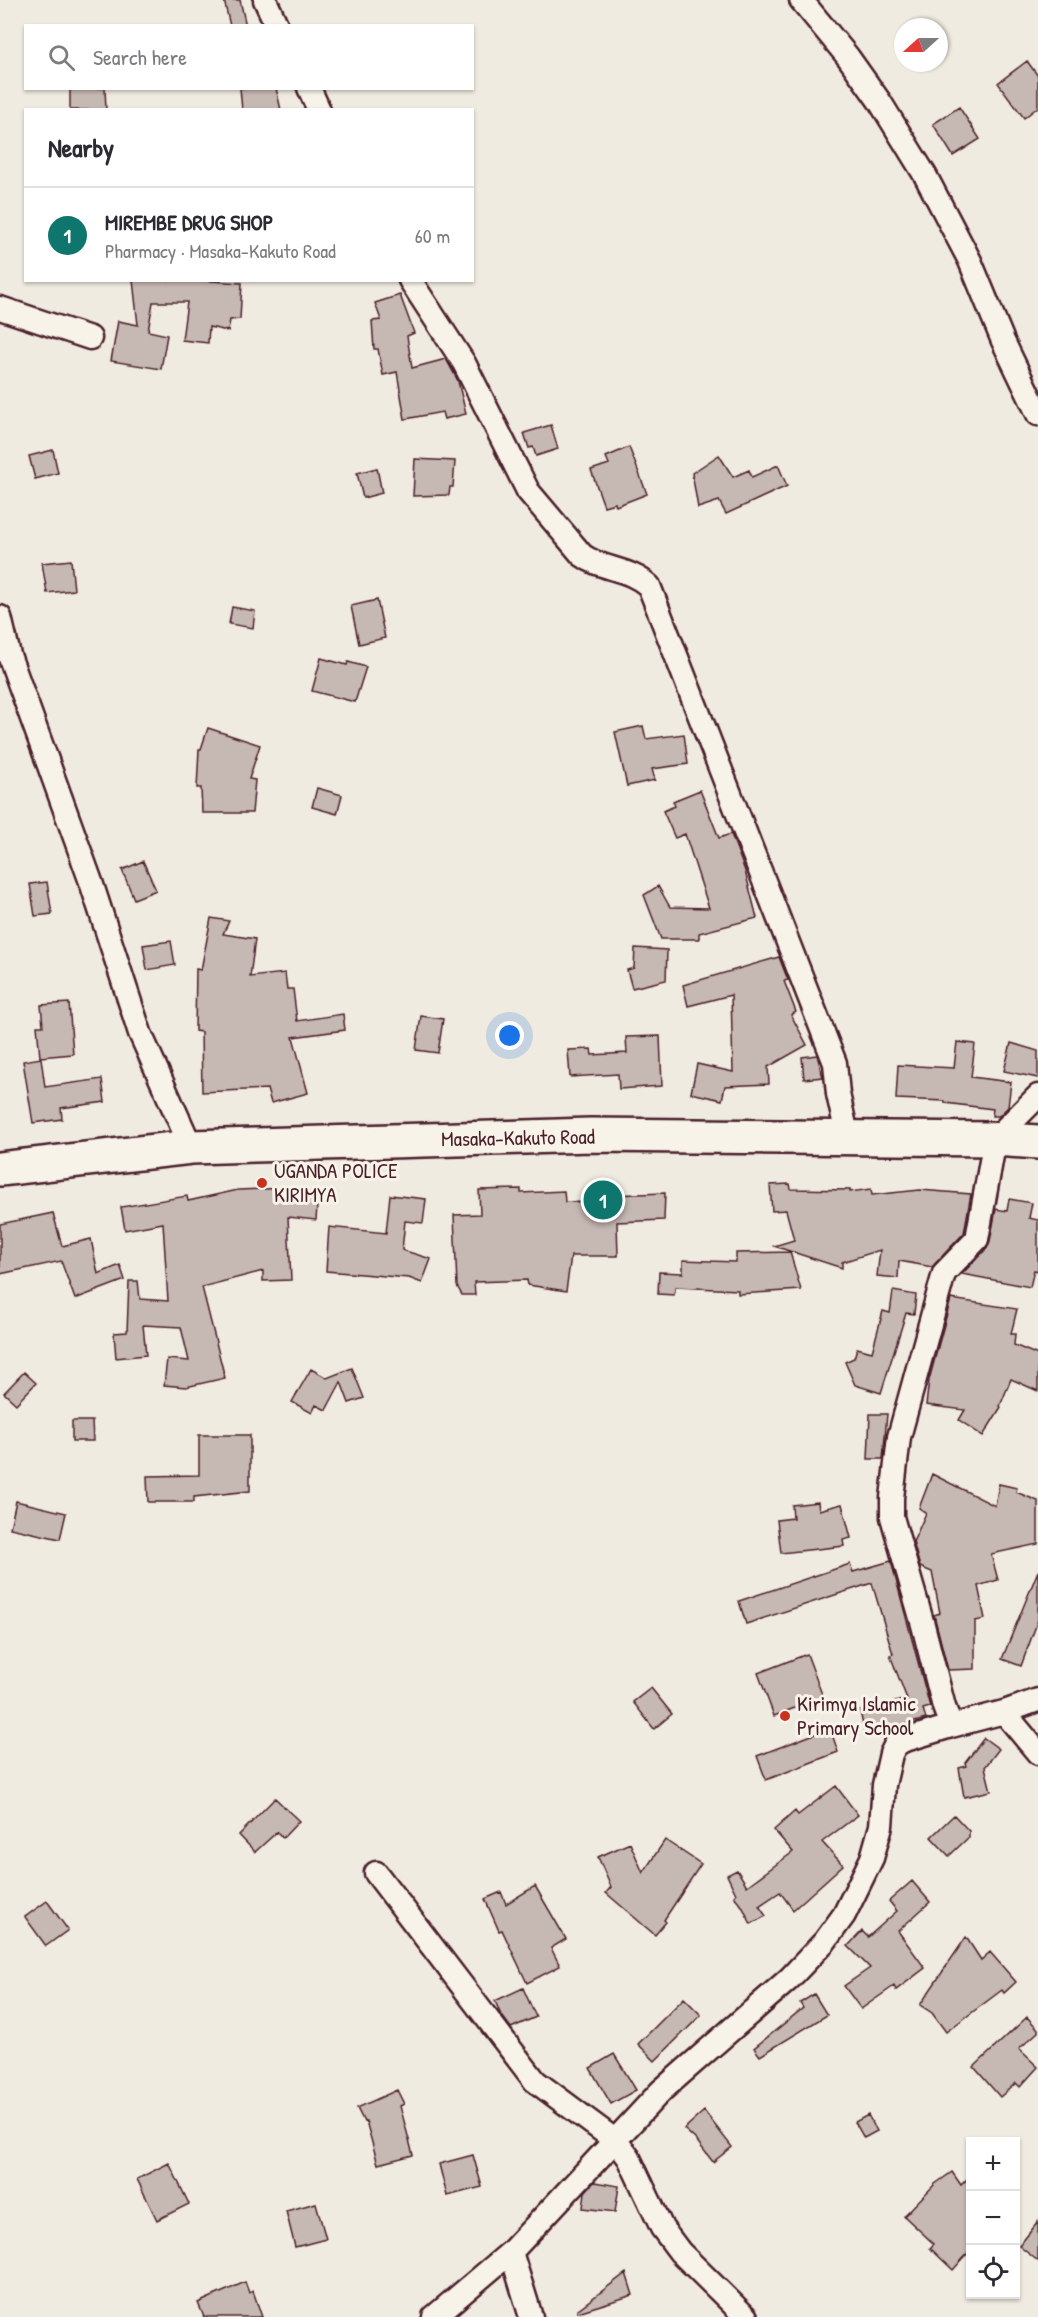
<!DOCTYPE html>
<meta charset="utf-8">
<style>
:root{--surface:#fff;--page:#f2f2f3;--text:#2b2b33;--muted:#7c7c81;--line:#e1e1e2;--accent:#0f766e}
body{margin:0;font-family:"Patrick Hand",sans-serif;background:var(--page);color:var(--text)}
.controls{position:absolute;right:18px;bottom:18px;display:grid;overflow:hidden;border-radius:0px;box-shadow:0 2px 4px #0004}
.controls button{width:54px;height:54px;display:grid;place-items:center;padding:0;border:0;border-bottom:2px solid var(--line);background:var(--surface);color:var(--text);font:30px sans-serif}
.compass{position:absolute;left:894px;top:18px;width:54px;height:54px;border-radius:50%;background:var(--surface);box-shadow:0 2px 4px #0004;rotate:249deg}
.you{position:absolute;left:510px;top:1036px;width:21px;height:21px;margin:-15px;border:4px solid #fff;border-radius:50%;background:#1a73e8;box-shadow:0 0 0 9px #1a73e833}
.badge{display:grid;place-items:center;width:39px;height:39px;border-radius:50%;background:var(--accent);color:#fff;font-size:20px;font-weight:700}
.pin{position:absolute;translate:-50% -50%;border:3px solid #fff;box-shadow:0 2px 6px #0006}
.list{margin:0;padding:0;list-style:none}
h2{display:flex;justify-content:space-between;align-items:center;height:78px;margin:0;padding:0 24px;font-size:26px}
h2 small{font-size:20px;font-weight:400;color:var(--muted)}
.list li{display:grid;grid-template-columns:39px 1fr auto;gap:18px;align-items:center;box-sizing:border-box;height:96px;padding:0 24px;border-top:2px solid var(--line)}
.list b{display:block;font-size:22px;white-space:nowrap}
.list p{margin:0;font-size:20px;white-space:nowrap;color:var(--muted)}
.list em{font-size:20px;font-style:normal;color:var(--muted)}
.icon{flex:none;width:33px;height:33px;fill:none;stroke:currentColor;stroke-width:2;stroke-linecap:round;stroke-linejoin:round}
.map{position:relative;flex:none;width:1038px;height:2317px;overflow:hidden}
.search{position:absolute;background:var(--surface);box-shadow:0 2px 4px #0004;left:24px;top:24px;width:450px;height:66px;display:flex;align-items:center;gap:15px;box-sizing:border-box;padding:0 21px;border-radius:0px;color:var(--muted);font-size:22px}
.panel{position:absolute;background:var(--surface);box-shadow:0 2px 4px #0004;left:24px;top:108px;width:450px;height:174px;border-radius:0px}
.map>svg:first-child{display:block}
.building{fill:#c6b8b3;stroke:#4a1f2b;stroke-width:1.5}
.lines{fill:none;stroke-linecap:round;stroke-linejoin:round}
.minor-casing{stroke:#4a1f2b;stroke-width:27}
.trunk-casing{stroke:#4a1f2b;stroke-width:38}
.minor{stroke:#f7f3e8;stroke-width:22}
.trunk{stroke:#f7f3e8;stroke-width:33}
.poi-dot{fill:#c8321e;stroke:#f7f3e8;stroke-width:2}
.labels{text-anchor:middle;stroke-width:6;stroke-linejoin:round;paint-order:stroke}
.street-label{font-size:21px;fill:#4a1f2b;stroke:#f7f3e8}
.poi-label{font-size:21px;fill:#4a1f2b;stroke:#f7f3e8;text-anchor:start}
</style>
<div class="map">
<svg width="1038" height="2317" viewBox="0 0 1038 2317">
<rect width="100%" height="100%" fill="#f0ebe0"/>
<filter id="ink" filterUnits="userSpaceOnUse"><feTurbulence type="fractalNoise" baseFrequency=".0167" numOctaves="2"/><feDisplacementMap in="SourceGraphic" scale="12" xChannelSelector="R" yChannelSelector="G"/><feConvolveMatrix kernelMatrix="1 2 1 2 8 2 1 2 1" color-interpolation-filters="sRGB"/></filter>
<g filter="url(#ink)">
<!-- building -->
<path class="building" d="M224 0H240L246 26H230Z
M1027 61 1038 76V107L1024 118 998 83Z
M70 88H105L106 110H70Z
M240 88H276L281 110H242Z
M959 107 980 139 953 156 933 124Z
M133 280H196L242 283 240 319 230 320 228 331 209 327 208 343 182 340 187 302H153L148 331 167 335 161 369 111 361 118 321 138 325Z
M400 295 414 333 407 336 412 368 446 359 458 381 466 414 444 419 442 412 405 419 397 372 383 375 378 349H374L372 321 381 320 375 303Z
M551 425 558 449 536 456 533 447 529 448 524 433Z
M629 447 647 494 616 506 615 503 604 506 591 470 609 464 606 457Z
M53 450 58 473 35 479 29 456Z
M719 455 733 477 749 470 752 477 778 465 787 486 726 514 719 501 698 508 692 473Z
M415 459 455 461 453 487H450L449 495 413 496Z
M377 468 382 493 363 498 357 473Z
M71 560 74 590 47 593 42 563Z
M377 600 385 638 359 644 351 606Z
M232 607 255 611 253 628 229 624Z
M321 658 347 665 348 662 366 667 355 702 312 691Z
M643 726 646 739 684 734 688 764 652 769 655 780 627 786 615 732Z
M208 728 260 745 249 779 255 780 252 813H202L201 788H197L199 749H201Z
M317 788 342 795 337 814 312 807Z
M700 790 719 838 731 834 745 871 757 918 699 933V939H661L644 895 658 886 670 907 709 908 685 834 675 838 663 811 675 806 673 801Z
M143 861 156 890 134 899 122 870Z
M47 882 52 914 35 916 30 884Z
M211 918 229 921 223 934 255 939 250 977 285 973 287 989H293L297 1021 343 1014 345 1030 293 1037 308 1093 271 1103 267 1089 202 1092 201 1032 195 1031 196 969 201 970Z
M171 941 175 965 147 970 143 945Z
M635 948 667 950 666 980 632 988 627 970 634 968Z
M779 957 788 980 784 981 796 1012 791 1015 807 1045 768 1067 769 1084 725 1086 722 1100 691 1093 697 1064 733 1072 731 995 688 1006 683 985Z
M69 1003 73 1054 40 1057 37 1026H43L41 1005Z
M421 1016 443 1019 438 1053 416 1050Z
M660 1036 662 1086 619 1089 618 1074 570 1077 568 1050 591 1049 592 1055 627 1053 626 1037Z
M957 1042 975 1044 971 1077 1011 1082 1008 1107 999 1116H992L993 1109 945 1103V1101L896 1099 898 1065 954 1068Z
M1011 1043 1038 1051V1078L1004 1071Z
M817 1055 823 1077 804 1079 802 1057Z
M41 1058 45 1087 102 1079 105 1102 61 1108 62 1119 33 1123 23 1061Z
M790 1184 791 1189 850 1190V1192L871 1189 872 1195 920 1190 971 1194 964 1233 932 1267 899 1261 898 1278 877 1276 880 1250 842 1262V1268L774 1246 794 1240 786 1210 772 1211 770 1185Z
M287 1188V1190L318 1193 316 1220 288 1217 291 1280 263 1281V1271L202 1287 225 1378 186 1387 164 1385 167 1359 189 1361 181 1327 143 1325 146 1355 116 1358 114 1333 127 1332 129 1281H138L140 1299 168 1301 163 1223 125 1230 121 1207 187 1196 188 1201 238 1190Z
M521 1189V1193L564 1191 565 1202 612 1203 611 1195 665 1193 664 1220 617 1222 618 1256H571L566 1291 528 1285 527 1280 474 1282 475 1295H462L457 1286 454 1215 480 1214 479 1190Z
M390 1195 426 1199 423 1223 405 1221 402 1250 431 1259 422 1283 409 1278 326 1271 329 1227 386 1233Z
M1009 1199 1032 1203 1029 1218 1038 1220V1271L1034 1270 1030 1287 962 1274 987 1248 990 1241 996 1209 1007 1211Z
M53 1213 62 1246 91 1239 98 1274 120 1265 125 1280 75 1299 61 1261 0 1274V1224Z
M790 1252 801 1290 738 1294V1290L675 1287 674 1295 658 1294 659 1272 683 1273V1260L736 1262V1253Z
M893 1291 916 1295 914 1314 906 1313 881 1393 855 1385 845 1362 854 1358 857 1348 872 1352 883 1311 890 1313Z
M951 1299 1017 1309 1011 1334H1015L1014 1345 1038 1355V1391L1011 1379 1000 1406 1001 1407 983 1436 959 1420 965 1410 926 1405 929 1380Z
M352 1368 364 1398 349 1403 341 1382 326 1410 316 1405 312 1413 292 1402 311 1369 327 1378Z
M24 1372 36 1383 16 1404 4 1393Z
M870 1414H887L883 1459H868Z
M72 1421H92L93 1441H72Z
M199 1435H250V1491L194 1497V1502H148L147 1476 199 1475Z
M932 1474 995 1506 999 1484 1017 1488 1016 1492 1038 1501V1544L991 1554 998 1580 978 1586 985 1619 975 1621V1669L948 1670 934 1615 940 1613 932 1572 920 1567 913 1542 926 1513 919 1508Z
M16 1501 66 1513 60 1539 10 1528Z
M818 1502 819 1510 842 1504 851 1538 843 1540 844 1546 781 1553 777 1520 793 1518 792 1505Z
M891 1561 930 1707 923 1709 926 1719 865 1735 860 1711 907 1699 890 1655 893 1654 872 1583 746 1624 739 1601 850 1564 853 1572Z
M1038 1571V1620L1021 1666 1002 1659Z
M807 1654 823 1697 774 1716 758 1673Z
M651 1688 672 1714 654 1729 633 1702Z
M830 1728 838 1752 766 1780 757 1756Z
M984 1738 999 1749 985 1767 991 1791 964 1797 959 1768 966 1766 965 1763Z
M836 1786 858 1815 822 1842 843 1865 793 1910 780 1892 759 1906 766 1916 751 1924 742 1906 734 1896 736 1894 727 1875 737 1870 747 1886 793 1852 774 1830 795 1811 798 1815Z
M275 1798 299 1821 283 1838 277 1832 255 1852 239 1835Z
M954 1815 969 1831V1837L949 1856 931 1837Z
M665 1840 701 1864 664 1920 666 1922 655 1935 606 1893 611 1887 598 1857 630 1843 643 1873Z
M912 1881 930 1902 898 1931 925 1968 896 1990 894 1986 861 2009 844 1986 870 1968 848 1946 862 1931 868 1937 897 1911 889 1901Z
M535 1886 566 1939 551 1948 560 1966 527 1983 502 1930 499 1931 485 1899 501 1892 506 1904Z
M47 1901 68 1930 46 1946 25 1917Z
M966 1937 981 1960 990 1952 1016 1982 1004 1993 1002 1990 946 2032 932 2013 920 2005Z
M523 1988 536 2017 511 2028 500 2013 495 2001Z
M814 1994 827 2015 760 2056 754 2048 803 2008 800 2003Z
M684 1998 701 2015 655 2061 638 2044Z
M1027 2017 1038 2029V2032L1019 2049 1038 2067 1020 2087 1016 2083 1000 2097 974 2067Z
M614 2054 636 2090 611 2104 590 2068Z
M397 2090 404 2104 400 2106 413 2155 378 2164 366 2121 364 2122 357 2108Z
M704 2111 732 2147 713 2162 696 2140 684 2129Z
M868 2115 877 2131 864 2138 855 2122Z
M473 2155 482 2187 447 2196 439 2164Z
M169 2163 189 2204 157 2220 137 2179Z
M952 2172 961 2185 970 2176V2251L953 2270 930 2248 934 2244 904 2216 935 2184Z
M594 2182 619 2186 615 2212 583 2208 585 2192Z
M316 2203 326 2239 295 2247 286 2211Z
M1038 2222V2261L1019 2246Z
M626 2273 633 2295 578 2312 577 2310Z
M245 2282 249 2293 253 2291 262 2317H204L198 2303Z"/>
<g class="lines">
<!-- minor casing -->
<g class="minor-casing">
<path id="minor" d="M265 0 277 26
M801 0 848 57 880 102 925 175 970 261 1003 341 1038 414
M309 88 319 110
M410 280 464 363 528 491 582 555C602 570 630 568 649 586L835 1063 838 1094 848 1139
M0 308 90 338
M0 617 9 655 91 882 140 1033 191 1147
M1004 1712 1038 1753
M951 1726 1004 1712 1038 1700
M376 1873 535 2081 616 2141 629 2158 662 2228 680 2252 746 2317
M511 2252 531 2317
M434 2317 511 2252 661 2091 789 1979 825 1941 844 1915 872 1858 881 1826 884 1785 891 1754 895 1746 902 1741 951 1726 944 1707 923 1625 892 1517V1498L899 1437 944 1273 977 1239 995 1139 1038 1096"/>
</g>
<!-- trunk casing -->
<g class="trunk-casing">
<path id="trunk" d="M0 1169 191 1147 590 1135 995 1139 1038 1142"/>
</g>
<!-- minor -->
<use href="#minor" class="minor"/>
<!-- trunk -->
<use href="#trunk" class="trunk"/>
</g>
</g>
<!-- markers -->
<g class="poi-dot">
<circle cx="262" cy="1183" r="6"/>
<circle cx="785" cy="1716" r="6"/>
</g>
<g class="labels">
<!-- street labels -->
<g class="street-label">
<text transform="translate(518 1138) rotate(-1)" y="7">Masaka-Kakuto Road</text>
</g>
<!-- poi labels -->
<g class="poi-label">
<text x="274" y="1178">UGANDA POLICE<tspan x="274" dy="24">KIRIMYA</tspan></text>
<text x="797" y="1711">Kirimya Islamic<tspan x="797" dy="24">Primary School</tspan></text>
</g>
</g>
</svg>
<div class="controls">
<button>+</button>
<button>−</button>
<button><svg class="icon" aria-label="locate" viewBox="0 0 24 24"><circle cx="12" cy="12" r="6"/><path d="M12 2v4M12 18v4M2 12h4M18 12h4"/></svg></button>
</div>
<svg class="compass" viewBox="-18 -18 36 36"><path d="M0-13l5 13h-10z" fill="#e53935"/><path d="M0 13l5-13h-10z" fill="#7c7c81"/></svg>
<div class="you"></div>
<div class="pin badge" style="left:603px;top:1200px">1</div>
<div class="search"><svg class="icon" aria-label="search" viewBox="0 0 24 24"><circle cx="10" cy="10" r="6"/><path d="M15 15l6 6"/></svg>Search here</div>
<section class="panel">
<h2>Nearby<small></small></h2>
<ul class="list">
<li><span class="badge">1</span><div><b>MIREMBE DRUG SHOP</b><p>Pharmacy · Masaka-Kakuto Road</p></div><em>60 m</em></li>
</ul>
</section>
</div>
